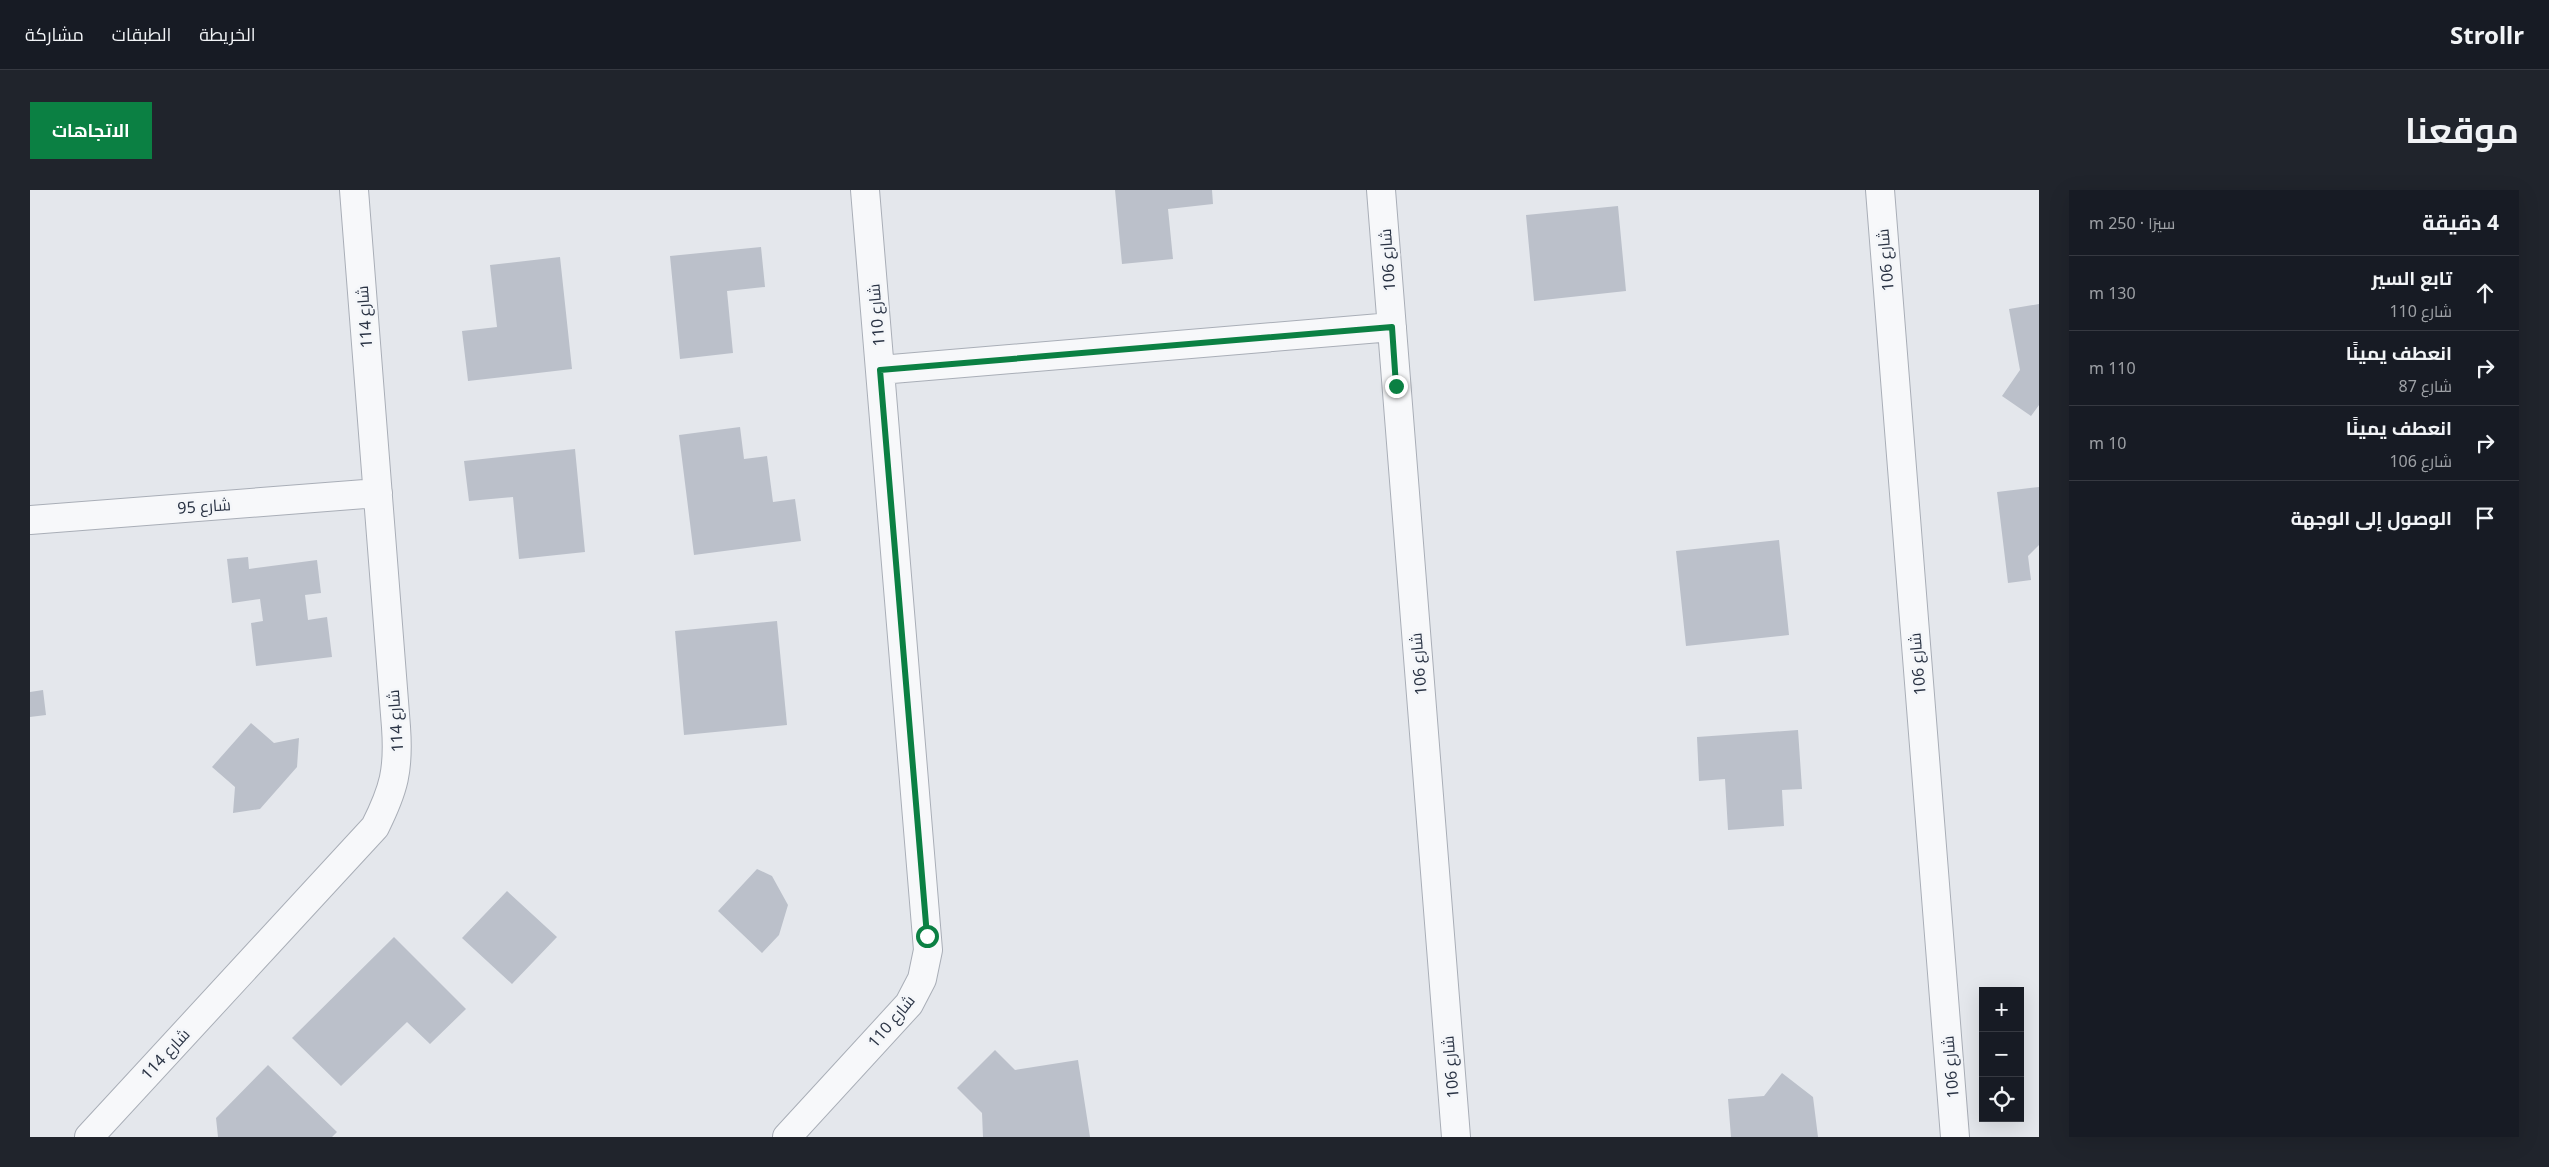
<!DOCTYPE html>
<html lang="ar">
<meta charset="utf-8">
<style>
:root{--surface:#171b24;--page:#20242c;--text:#f1f3f6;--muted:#9ea1a6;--line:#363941;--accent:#0b8043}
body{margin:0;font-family:"Noto Sans",Cairo,sans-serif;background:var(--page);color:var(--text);direction:rtl}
.controls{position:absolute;right:15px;bottom:15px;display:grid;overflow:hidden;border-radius:0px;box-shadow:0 5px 20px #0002}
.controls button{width:45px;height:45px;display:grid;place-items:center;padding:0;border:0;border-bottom:1px solid var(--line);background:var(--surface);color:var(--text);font:25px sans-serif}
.stop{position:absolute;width:15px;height:15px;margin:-11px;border:4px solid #0b8043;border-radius:50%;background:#fff}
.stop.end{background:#0b8043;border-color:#fff;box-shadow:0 1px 5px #0008}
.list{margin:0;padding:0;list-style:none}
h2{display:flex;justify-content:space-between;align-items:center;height:65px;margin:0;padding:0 20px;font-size:21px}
h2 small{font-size:16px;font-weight:400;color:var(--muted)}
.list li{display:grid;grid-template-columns:32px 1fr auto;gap:15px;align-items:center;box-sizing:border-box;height:75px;padding:0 20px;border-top:1px solid var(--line)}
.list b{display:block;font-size:19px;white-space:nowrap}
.list p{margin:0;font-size:16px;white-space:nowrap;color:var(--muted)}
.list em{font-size:16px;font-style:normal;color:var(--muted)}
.icon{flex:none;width:28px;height:28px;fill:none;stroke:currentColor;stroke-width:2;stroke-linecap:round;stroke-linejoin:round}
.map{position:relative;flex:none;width:2009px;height:947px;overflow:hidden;direction:ltr;border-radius:0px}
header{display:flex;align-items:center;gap:30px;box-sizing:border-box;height:70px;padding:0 25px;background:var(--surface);border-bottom:1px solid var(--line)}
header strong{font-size:24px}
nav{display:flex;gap:28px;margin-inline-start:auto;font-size:18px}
.intro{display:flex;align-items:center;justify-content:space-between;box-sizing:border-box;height:120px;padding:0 30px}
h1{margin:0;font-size:35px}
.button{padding:12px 22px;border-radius:0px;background:var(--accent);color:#fff;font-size:18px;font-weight:700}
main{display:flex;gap:30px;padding:0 30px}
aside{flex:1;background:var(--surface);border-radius:0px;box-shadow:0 5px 20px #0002}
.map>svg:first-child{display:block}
.building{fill:#bbc0ca}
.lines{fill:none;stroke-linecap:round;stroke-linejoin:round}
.minor-casing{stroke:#a9aeb7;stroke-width:30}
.minor{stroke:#f7f8fa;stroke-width:28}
.route{stroke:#0b8043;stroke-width:6}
.labels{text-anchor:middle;stroke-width:5;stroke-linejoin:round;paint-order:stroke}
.street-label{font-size:16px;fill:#2b3445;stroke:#f4f6f9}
</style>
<header>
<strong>Strollr</strong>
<nav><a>الخريطة</a><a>الطبقات</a><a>مشاركة</a></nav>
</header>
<div class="intro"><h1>موقعنا</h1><a class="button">الاتجاهات</a></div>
<main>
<aside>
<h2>4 دقيقة<small>سيرًا · 250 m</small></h2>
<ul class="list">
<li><svg class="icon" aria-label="ahead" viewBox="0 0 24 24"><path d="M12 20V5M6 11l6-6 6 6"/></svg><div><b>تابع السير</b><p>شارع 110</p></div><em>130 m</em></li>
<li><svg class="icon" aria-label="right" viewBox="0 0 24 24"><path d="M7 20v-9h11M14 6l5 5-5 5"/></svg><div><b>انعطف يمينًا</b><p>شارع 87</p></div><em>110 m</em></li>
<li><svg class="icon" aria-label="right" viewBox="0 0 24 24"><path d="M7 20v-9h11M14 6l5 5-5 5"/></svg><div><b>انعطف يمينًا</b><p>شارع 106</p></div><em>10 m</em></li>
<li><svg class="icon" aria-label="arrive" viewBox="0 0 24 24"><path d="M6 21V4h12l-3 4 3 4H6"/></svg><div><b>الوصول إلى الوجهة</b></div></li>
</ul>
</aside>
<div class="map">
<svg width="2009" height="947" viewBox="0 0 2009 947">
<rect width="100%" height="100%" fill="#e4e7ec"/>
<!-- building -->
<path class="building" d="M1085 0H1182L1183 14 1138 19 1143 69 1092 74Z
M1588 16 1596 101 1504 111 1496 25Z
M731 57 735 97 697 101 703 163 650 169 640 66Z
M530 67 542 179 438 191 432 141 467 137 460 75Z
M2009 114V215L2001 226 1972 206 1990 180 1979 119Z
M710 237 714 269 737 266 743 312 765 309 771 351 664 365 649 245Z
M545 259 555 362 489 369 483 307 439 311 434 271Z
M2009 297V355L1998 366 2001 390 1978 393 1967 302Z
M1749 350 1759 445 1656 456 1646 361Z
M218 367 219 379 287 370 291 403 275 405 278 430 297 427 302 467 226 476 221 433 233 431 230 409 202 413 197 369Z
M747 431 757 535 654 545 645 441Z
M13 500 16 525 0 527V502Z
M221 533 244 553 269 548 267 577 230 619 203 623 205 597 182 577Z
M1768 540 1772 599 1752 600 1754 636 1698 640 1695 589 1669 591 1667 547Z
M727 679 742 686 758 715 749 745 732 763 688 721Z
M477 701 527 747 482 794 432 748Z
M364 747 436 819 400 854 377 832 311 896 262 848Z
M965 860 985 880 1048 870 1060 947H953L952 923 927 898Z
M238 875 307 942 302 947H188L186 928Z
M1752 883 1783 907 1788 947H1701L1698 909 1734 906Z"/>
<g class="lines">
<!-- minor casing -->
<g class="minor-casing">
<path id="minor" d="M1351 0 1426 947
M1850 0 1925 947
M850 180 1362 137
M0 330 348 303
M59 947 345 637C364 599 369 580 366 537L324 0
M757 947 879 814 892 789 898 760 835 0"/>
</g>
<!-- minor -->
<use href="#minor" class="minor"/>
</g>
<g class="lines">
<!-- route -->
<path class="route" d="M897 746 850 180 1362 137 1366 196"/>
</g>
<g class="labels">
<!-- street labels -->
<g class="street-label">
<text transform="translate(1357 70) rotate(-94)" y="6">شارع 106</text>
<text transform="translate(1855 70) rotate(-95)" y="6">شارع 106</text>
<text transform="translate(846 125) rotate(-95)" y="6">شارع 110</text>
<text transform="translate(334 127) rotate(-94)" y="6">شارع 114</text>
<text transform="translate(174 316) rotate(-4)" y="6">شارع 95</text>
<text transform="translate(1388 474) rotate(-95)" y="6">شارع 106</text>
<text transform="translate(1887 474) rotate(-95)" y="6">شارع 106</text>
<text transform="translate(365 531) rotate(-94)" y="6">شارع 114</text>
<text transform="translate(861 831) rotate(-50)" y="6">شارع 110</text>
<text transform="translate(135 864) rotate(-47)" y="6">شارع 114</text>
<text transform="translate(1420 877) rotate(-95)" y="6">شارع 106</text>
<text transform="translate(1920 877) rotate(-95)" y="6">شارع 106</text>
</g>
</g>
</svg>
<div class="controls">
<button>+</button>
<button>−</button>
<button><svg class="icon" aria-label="locate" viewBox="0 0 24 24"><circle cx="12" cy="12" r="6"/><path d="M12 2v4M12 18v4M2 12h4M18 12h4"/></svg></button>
</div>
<div class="stop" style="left:897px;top:746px"></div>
<div class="stop end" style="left:1366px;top:196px"></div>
</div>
</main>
